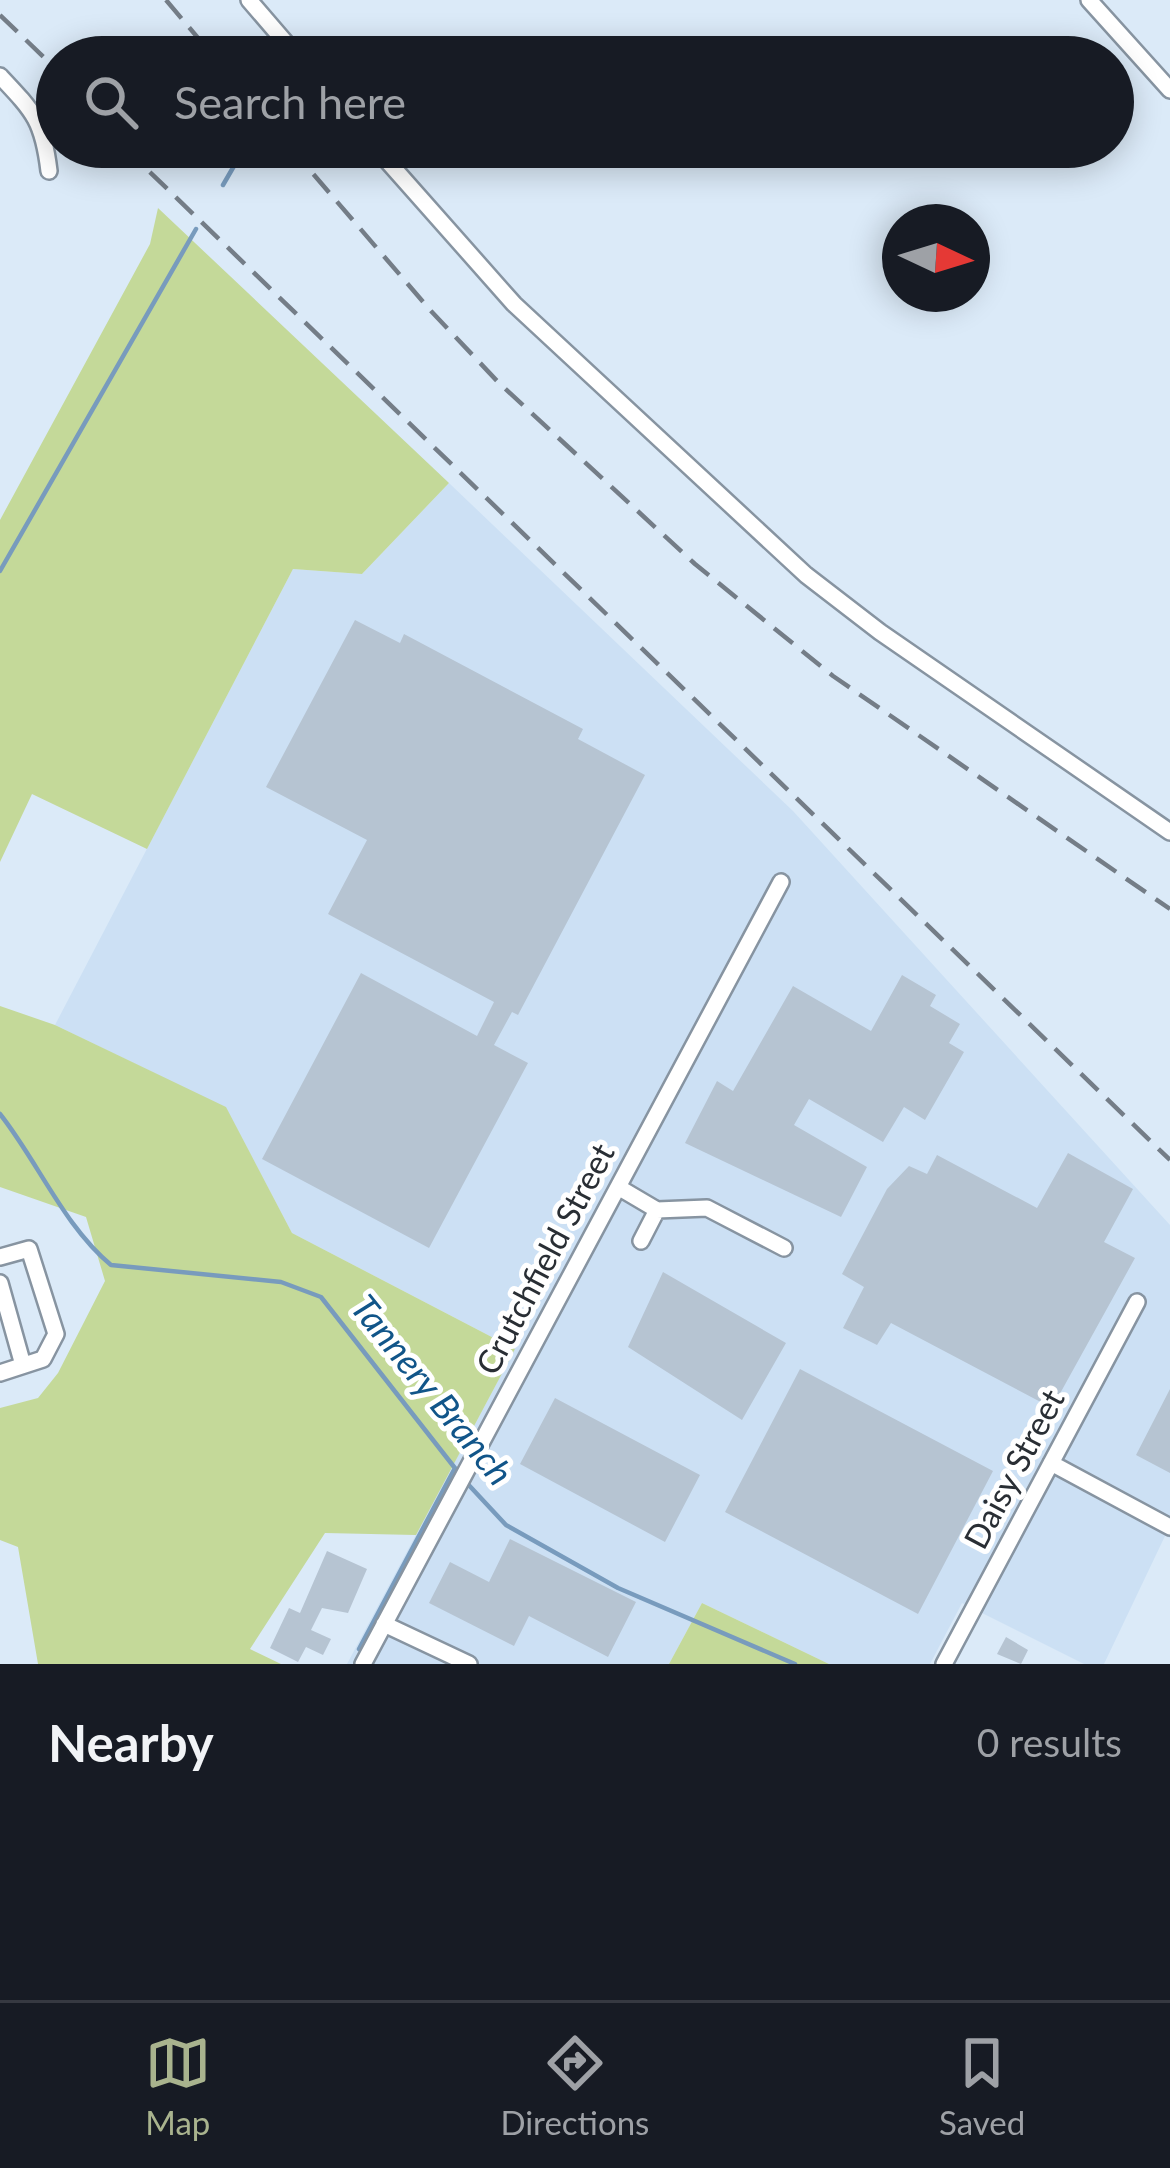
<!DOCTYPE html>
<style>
:root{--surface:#171b24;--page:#242831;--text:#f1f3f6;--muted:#9ea1a6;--line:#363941;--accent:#a9b38e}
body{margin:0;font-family:Lato,sans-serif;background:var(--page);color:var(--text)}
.compass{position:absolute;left:882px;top:204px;width:108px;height:108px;border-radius:50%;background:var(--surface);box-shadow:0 6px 30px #0003;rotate:94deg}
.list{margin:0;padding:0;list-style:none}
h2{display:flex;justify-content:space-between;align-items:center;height:156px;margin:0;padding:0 48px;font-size:51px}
h2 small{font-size:39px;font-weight:400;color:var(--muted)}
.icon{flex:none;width:66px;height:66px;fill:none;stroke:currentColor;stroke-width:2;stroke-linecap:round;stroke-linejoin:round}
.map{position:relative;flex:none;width:1170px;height:1664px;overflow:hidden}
.search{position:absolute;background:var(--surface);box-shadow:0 6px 30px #0003;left:36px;right:36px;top:36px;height:132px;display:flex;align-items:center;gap:30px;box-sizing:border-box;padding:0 42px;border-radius:66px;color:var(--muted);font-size:45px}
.sheet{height:336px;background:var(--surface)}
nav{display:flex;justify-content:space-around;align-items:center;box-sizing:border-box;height:168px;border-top:3px solid var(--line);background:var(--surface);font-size:33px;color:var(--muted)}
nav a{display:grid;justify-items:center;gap:6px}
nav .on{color:var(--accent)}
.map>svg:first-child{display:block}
.built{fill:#cce0f4}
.green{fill:#c4d999}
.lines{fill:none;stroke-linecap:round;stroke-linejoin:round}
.stream{stroke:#789bbd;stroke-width:4.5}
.building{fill:#b6c4d2}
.minor-casing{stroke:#8794a1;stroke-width:20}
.minor{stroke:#fff;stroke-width:15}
.rail{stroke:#747d87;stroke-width:4.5;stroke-dasharray:24 12;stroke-linecap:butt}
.labels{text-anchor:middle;stroke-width:10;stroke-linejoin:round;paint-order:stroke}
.street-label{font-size:33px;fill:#292e34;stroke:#fff}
.water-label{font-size:36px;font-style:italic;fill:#115589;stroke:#fff}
</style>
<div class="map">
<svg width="1170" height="1664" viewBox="0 0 1170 1664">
<rect width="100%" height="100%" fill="#dbeaf8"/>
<!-- built -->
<path class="built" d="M449 483 793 811 1170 1225V1538L1165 1536 1104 1664H1084L962 1603 930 1664H829L702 1603 669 1664H347L515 1349 292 1233 226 1108 55 1025 293 569 362 574Z"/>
<!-- green -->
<path class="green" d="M158 208 449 483 362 574 293 569 147 849 32 794 0 862V520L150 244Z
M0 1006 55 1025 226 1107 292 1233 515 1349 416 1535 325 1533 250 1649 281 1664H38L18 1547 0 1540V1408L38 1398 58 1373 105 1281 86 1217 0 1187Z
M702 1603 829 1664H669Z"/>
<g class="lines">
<!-- stream -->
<path class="stream" d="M223 185 234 166
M0 571 196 229
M0 1114C38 1162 64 1226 111 1265L281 1282 321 1297 458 1472
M465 1481 506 1525 618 1588 795 1664
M364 1652 359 1649 455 1468"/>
</g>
<!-- building -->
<path class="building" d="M355 620 400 643 404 634 583 729 578 739 645 775 518 1015 512 1012 494 1045 528 1063 429 1248 262 1159 361 973 477 1036 494 1002 328 914 367 840 266 787Z
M902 975 936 995 930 1006 960 1024 949 1043 964 1052 925 1120 904 1107 883 1142 809 1099 794 1125 867 1167 841 1217 685 1143 717 1081 733 1091 793 986 871 1031Z
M1068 1153 1133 1189 1104 1242 1135 1258 1052 1408 891 1323 877 1345 843 1328 864 1287 842 1274 887 1189 909 1166 927 1174 937 1155 1037 1208Z
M663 1272 786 1343 742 1420 628 1347Z
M800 1369 993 1471 918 1614 725 1512Z
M1170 1389V1473L1136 1455Z
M555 1398 700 1475 665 1542 520 1464Z
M510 1539 636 1602 608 1657 529 1616 514 1646 429 1603 450 1562 489 1582Z
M327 1551 367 1569 348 1613 322 1608 311 1630 331 1639 323 1655 306 1647 298 1662 270 1648 289 1608 300 1613Z
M1006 1637 1028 1650 1021 1664 997 1654Z"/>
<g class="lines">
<!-- minor casing -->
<g class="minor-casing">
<path id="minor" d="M249 0 298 57
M1089 0 1170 90
M0 76C34 112 43 121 49 171
M375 147 514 304 806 575 880 632 1170 832
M618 1187 657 1210 641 1241
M657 1210 707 1208 784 1248
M0 1257 29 1249 56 1334 43 1359 0 1373
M0 1283 23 1365
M1051 1463 1170 1527
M384 1624 469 1664
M363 1664 781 882
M944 1664 1137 1302"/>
</g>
<!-- minor -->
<use href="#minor" class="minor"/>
<!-- rail -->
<path class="rail" d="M166 0 214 57
M0 15 57 70
M124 147 1170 1160
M290 147 431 311 499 383 695 564 833 676 1170 909"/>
</g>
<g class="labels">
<!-- street labels -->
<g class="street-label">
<text transform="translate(545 1259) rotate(-62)" y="12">Crutchfield Street</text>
<text transform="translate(1014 1469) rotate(-62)" y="12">Daisy Street</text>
</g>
<!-- water labels -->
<g class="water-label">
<text transform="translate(432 1390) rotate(51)" y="13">Tannery Branch</text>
</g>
</g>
</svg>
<svg class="compass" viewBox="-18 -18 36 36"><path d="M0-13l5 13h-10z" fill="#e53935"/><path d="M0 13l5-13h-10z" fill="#9ea1a6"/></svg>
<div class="search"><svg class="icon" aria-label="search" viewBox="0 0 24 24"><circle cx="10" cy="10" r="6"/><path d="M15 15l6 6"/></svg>Search here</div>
</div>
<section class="sheet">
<h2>Nearby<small>0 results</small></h2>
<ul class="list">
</ul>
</section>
<nav>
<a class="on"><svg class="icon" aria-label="map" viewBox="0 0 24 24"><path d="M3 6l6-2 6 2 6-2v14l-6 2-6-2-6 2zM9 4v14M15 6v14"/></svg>Map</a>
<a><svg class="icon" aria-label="directions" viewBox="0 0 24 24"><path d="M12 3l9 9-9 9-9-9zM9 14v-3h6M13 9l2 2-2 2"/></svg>Directions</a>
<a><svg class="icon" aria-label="saved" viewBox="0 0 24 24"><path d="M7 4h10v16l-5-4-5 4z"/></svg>Saved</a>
</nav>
